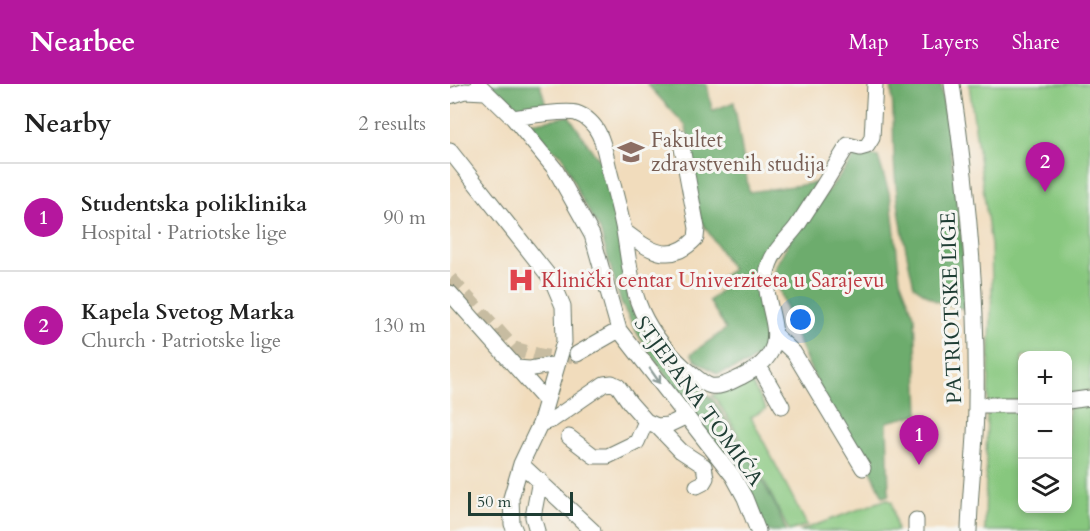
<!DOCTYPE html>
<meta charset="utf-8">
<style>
:root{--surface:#fff;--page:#f2f2f2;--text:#222;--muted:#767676;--line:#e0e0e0;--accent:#b5179e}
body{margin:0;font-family:Cardo,serif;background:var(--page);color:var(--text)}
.controls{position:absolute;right:18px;bottom:18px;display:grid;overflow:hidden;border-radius:12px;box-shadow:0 3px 9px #0003}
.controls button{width:54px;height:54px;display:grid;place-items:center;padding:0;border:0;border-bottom:2px solid var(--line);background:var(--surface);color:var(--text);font:30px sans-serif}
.scale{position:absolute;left:18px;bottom:15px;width:105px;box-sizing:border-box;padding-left:6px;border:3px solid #1f3d34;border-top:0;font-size:16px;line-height:21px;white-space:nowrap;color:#1f3d34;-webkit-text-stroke:4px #f6f6f2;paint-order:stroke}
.you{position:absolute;left:351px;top:236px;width:21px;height:21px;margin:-15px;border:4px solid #fff;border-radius:50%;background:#1a73e8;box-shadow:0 0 0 9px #1a73e833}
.badge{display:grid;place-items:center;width:39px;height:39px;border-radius:50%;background:var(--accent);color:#fff;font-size:20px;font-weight:700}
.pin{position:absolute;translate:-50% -50px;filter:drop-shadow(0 2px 3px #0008)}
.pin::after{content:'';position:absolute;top:32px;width:21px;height:18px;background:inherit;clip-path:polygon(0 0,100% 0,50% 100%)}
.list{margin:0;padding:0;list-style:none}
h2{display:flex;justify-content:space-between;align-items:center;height:78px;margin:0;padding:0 24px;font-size:26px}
h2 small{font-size:20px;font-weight:400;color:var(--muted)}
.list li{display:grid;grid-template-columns:39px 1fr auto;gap:18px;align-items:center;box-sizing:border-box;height:108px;padding:0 24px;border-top:2px solid var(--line)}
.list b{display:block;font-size:22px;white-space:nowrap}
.list p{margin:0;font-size:20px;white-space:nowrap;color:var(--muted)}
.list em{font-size:20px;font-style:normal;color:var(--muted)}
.icon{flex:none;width:33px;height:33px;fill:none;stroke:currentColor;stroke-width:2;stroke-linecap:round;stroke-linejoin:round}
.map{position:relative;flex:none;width:640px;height:447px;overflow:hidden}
header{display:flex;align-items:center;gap:36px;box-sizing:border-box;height:84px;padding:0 30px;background:var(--accent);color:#fff}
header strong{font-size:28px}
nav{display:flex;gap:33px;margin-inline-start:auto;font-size:21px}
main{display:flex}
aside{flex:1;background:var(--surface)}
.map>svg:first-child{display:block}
.green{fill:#87c77e;stroke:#538259;stroke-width:1.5}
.forest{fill:#6dac6d;stroke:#467450;stroke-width:1.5}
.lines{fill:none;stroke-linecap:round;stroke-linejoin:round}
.minor-tunnel{stroke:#c7bca1;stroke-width:15;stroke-dasharray:15 8;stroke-linecap:butt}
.minor-casing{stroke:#687564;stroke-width:17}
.minor{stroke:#fff;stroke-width:15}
.oneway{stroke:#8f9e9a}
.labels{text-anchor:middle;stroke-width:6;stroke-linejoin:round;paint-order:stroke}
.education-label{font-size:21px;fill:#785e54;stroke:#f6f6f2;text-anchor:start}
.health-label{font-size:21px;fill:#be3a42;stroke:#f6f6f2;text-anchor:start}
.street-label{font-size:21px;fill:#1f3d34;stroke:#f6f6f2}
</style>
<header>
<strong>Nearbee</strong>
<nav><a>Map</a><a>Layers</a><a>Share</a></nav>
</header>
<main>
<aside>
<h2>Nearby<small>2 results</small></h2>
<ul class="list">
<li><span class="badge">1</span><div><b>Studentska poliklinika</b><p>Hospital · Patriotske lige</p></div><em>90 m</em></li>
<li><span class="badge">2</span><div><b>Kapela Svetog Marka</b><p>Church · Patriotske lige</p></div><em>130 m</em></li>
</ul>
</aside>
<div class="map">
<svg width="640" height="447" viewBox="0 0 640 447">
<rect width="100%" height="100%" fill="#f6f6f2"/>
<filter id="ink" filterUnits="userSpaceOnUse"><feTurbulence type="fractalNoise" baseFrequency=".0167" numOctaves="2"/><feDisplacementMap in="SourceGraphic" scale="12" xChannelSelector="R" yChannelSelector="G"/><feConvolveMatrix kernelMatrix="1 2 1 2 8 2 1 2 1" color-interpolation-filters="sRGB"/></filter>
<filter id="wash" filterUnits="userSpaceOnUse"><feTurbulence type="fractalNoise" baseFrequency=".008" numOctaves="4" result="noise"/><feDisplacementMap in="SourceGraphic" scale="24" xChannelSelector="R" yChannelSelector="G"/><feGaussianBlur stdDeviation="1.35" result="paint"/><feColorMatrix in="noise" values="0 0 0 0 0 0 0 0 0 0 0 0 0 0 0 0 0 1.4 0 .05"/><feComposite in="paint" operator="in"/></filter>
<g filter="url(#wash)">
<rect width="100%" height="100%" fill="#f1dcbc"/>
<!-- green -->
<path class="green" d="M519 0H640V306L618 310V272H572V316L538 319 542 201 541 162Z
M299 294 316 325 301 333 357 441 339 447 307 382 267 316 262 312Z
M640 319V447H535L537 323 572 327V424H618V323Z
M437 415 442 418 447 447H349Z"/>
<!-- forest -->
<path class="forest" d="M38 0H90L97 24 65 28Z
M197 0H257L262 27 284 18 299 108 366 99 353 126 316 185 322 246 314 266 297 280 268 290 246 277 241 270 276 245 259 217 272 205 268 196 282 185 250 135 236 42Z
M441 0H491L512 155 517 226 486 217 464 202C454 160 446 118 444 74 443 49 444 25 441 0Z
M119 32 143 68 154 80 177 188 179 219 196 249 215 276 264 317 303 379 325 421 336 447H314L244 330 212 287 187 249 171 219 150 146 130 112 112 71 94 60 80 39Z
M408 69 428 73 441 115 450 195 465 234 469 330 437 338 439 411 433 413 413 368 404 371C373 311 340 251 324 185L344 149Z"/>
</g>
<g filter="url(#ink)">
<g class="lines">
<!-- minor-tunnel -->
<path class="minor-tunnel" d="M0 195 64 265 90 272 104 274 127 270"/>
<!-- minor casing -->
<g class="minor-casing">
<path id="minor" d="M28 0 63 34 105 85 142 151 169 246 283 392 295 414 308 447
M502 0C518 106 528 212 526 319 526 362 520 404 519 447
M0 12 15 7 35 8
M63 34C77 32 114 26 126 29 136 32 145 41 149 50 154 60 156 73 159 85 164 105 170 126 174 147 178 170 180 196 188 218 197 243 215 266 235 284 243 290 252 300 261 302 271 304 282 297 291 293 359 260 299 219 322 174 328 162 339 153 347 142 365 115 382 88 398 61L410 64 417 62 422 54 425 0
M0 67 102 196 113 222 114 258 90 340 71 380 61 414 62 440 65 447
M174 147C199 166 220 182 246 154L247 144 230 53
M0 209 96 317
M325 251 344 269 413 384
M127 270 169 246
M309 282 332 322
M67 284 79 285 106 280
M618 317 640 314
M526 321H572
M90 340 102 336 154 300 162 299 168 302 180 319 196 337 207 342 218 341 237 332
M207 342 231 367 254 382 256 394 253 399 247 402
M119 353 144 372H158L187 358 196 337
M71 380 143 447
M87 447 83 433 90 396
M466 447V436"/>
</g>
<!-- minor -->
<use href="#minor" class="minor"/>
</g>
<!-- one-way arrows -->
<defs><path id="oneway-shaft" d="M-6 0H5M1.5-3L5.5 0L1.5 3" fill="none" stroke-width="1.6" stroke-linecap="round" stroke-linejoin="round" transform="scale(1.5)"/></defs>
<use class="oneway" href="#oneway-shaft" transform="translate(205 292) rotate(55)"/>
</g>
<!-- icons -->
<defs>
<g id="university-bare" transform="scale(2.07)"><path d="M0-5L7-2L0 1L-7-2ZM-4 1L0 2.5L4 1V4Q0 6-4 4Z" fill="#8d6e63" stroke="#f6f6f2" stroke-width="2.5" paint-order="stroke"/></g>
<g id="hospital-bare" transform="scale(2.07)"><path d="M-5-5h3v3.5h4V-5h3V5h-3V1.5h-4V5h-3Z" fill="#e0444e" stroke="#f6f6f2" stroke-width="2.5" paint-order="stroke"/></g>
</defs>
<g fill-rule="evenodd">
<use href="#university-bare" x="181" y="68"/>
<use href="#hospital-bare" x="71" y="196"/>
</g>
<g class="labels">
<!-- education labels -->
<g class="education-label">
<text x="201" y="63">Fakultet<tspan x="201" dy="24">zdravstvenih studija</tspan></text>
</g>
<!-- health labels -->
<g class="health-label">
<text x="91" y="203">Klinički centar Univerziteta u Sarajevu</text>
</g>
<!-- street labels -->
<g class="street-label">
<text transform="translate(501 224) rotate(-92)" y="7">PATRIOTSKE LIGE</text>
<text transform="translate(249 317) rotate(54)" y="7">STJEPANA TOMIĆA</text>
</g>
</g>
</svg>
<div class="controls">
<button>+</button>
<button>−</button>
<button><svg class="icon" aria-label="layers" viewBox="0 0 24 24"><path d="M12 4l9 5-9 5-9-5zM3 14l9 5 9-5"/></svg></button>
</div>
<div class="scale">50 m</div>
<div class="you"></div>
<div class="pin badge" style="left:469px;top:381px">1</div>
<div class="pin badge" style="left:595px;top:108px">2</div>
</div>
</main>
